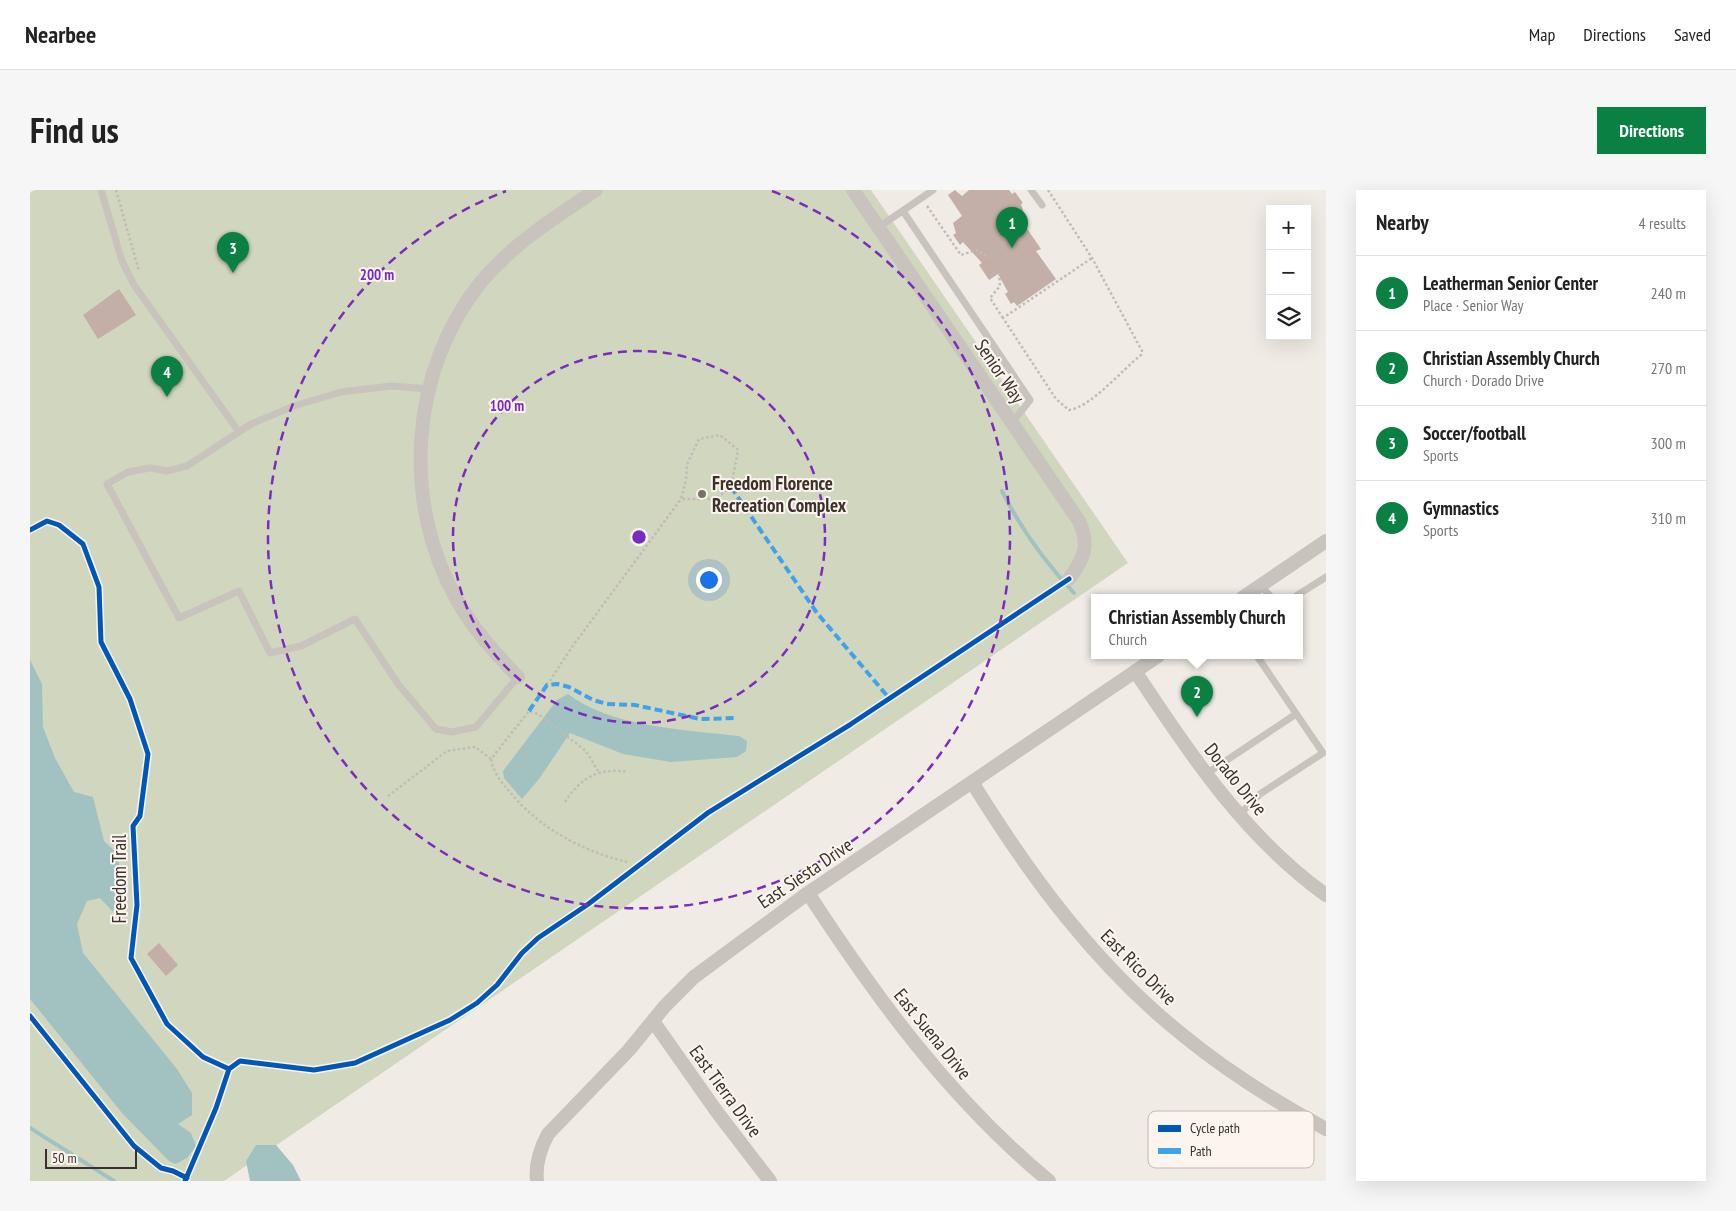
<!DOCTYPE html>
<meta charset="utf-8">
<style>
:root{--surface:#fff;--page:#f6f6f6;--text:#222;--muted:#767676;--line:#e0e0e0;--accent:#0b8043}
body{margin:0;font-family:"PT Sans Narrow",sans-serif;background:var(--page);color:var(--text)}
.controls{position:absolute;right:15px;top:15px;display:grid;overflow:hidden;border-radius:0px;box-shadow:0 5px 20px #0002}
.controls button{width:45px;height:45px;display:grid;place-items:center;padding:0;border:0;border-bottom:1px solid var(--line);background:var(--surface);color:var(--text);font:25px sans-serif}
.scale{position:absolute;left:15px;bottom:12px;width:92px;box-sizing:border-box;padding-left:5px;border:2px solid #3b302b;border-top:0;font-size:14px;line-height:18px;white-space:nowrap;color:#3b302b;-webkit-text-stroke:4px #fbf5ee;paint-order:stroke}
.you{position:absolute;left:678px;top:389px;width:18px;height:18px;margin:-12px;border:4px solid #fff;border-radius:50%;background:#1a73e8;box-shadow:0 0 0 8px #1a73e833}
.badge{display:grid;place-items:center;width:32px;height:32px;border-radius:50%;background:var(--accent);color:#fff;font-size:16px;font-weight:700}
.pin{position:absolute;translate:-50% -41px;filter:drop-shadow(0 1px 2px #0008)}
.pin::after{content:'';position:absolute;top:26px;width:18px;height:15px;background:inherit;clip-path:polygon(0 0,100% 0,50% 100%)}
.popup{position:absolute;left:1061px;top:404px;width:212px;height:65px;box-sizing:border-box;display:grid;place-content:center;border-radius:0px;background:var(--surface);filter:drop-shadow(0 1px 4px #0005);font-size:16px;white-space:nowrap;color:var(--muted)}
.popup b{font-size:19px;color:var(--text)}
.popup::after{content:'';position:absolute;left:50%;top:100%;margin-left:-10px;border:10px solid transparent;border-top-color:var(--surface)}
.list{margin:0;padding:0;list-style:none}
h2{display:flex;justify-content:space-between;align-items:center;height:65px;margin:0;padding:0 20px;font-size:21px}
h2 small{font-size:16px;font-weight:400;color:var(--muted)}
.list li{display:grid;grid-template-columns:32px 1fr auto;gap:15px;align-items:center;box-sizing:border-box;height:75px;padding:0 20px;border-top:1px solid var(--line)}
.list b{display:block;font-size:19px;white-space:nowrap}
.list p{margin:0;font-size:16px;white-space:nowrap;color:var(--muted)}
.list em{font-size:16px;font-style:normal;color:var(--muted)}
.icon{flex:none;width:28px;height:28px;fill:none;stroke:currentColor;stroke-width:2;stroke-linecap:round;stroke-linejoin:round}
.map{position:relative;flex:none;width:1296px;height:991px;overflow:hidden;border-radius:0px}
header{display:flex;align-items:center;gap:30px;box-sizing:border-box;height:70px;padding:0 25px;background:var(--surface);border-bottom:1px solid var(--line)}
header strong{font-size:24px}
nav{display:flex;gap:28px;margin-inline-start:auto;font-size:18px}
.intro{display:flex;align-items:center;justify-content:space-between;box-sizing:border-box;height:120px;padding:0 30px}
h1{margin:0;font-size:35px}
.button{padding:12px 22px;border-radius:0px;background:var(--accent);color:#fff;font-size:18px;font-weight:700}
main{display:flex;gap:30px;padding:0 30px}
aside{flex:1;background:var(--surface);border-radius:0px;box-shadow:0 5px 20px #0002}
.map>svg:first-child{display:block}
.green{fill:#d1d6bf}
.water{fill:#a1c2c1}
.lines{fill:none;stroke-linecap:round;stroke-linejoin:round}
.stream{stroke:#a1c2c1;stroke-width:4}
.building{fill:#c3afa7}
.path{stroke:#c2bbb6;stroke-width:2.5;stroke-dasharray:2.5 2.5;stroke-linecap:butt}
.service{stroke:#c9c3be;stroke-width:7}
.minor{stroke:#c9c3be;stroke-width:14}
.quiet{stroke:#3fa3eb;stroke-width:4;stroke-dasharray:8 4;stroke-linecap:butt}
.cycleway-casing{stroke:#fbf5ee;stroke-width:8}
.cycleway{stroke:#0057b8;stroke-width:5}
.ring{fill:none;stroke:#7b2cbf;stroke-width:2.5;stroke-dasharray:9 6}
.poi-dot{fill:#7a716c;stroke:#fbf5ee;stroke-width:2}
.labels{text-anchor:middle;stroke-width:4;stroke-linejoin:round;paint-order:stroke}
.street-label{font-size:19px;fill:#3b302b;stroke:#fbf5ee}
.poi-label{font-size:19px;font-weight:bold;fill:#3b302b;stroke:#fbf5ee;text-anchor:start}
.key{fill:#fbf5ee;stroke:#c1bab4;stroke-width:1}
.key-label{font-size:14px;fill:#3b302b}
.centre{fill:#7b2cbf;stroke:#fbf5ee;stroke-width:2.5}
.ring-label{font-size:15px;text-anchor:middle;font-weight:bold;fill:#7b2cbf;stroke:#fbf5ee;stroke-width:4;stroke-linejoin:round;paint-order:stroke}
</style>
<header>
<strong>Nearbee</strong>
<nav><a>Map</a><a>Directions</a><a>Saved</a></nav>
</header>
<div class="intro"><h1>Find us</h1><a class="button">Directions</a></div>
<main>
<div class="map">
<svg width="1296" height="991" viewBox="0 0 1296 991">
<rect width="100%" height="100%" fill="#f0ebe5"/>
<!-- green -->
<path class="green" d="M5 0H841L1098 373 194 991H0V3Z"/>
<!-- water -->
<path class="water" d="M0 470 12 494 13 537 25 568 44 602 63 607 74 651 89 665V689L83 722 70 708 57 711 47 734 53 763 147 879 162 903V925L148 934 161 943 166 956 157 968 146 974 139 971 92 923 0 809Z
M538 504C580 537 657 540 709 546L717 551 716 561 707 567 641 572 593 564 540 543 509 589 492 609 474 588 473 581 527 510Z
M226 955H246L263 975 271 991H220L216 971Z"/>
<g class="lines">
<!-- stream -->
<path class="stream" d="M972 301C991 339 1015 372 1044 403
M0 938 84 991"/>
</g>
<!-- building -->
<path class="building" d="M925 0 932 6 939 0H979L982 4 985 2 993 13 991 14 994 24 989 27 1011 59 1006 61 1026 89 987 116 984 112 981 114 975 104 978 102 968 84 959 90 949 75 952 73 933 52 930 55 923 45 926 43 923 33 932 26 918 5Z
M89 99 106 125 68 149 53 125Z
M129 753 148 775 136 786 117 764Z"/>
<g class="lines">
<!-- path -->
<path class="path" d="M86 0 109 81
M1018 0 1062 68 1112 161 1111 165C1092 180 1061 217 1039 220L1026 209 973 128 1062 68
M897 16 931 65 947 60 959 68
M969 83 970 96 960 108 973 128
M0 340 17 331 29 335 53 354 69 397 71 452 100 509 118 564 110 626 103 636 107 715 101 768 137 834 173 867 191 876
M517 495 542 457 651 309 656 290 657 274 669 249 690 245 708 260 701 297 685 309H651
M461 569C463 582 471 592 480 602 509 638 552 661 597 672
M358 606 417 561 445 557 461 569 499 521 508 524 556 561 568 581
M535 612C550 588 569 577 598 582
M0 826 104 956 131 978 150 984"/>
<!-- service -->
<path class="service" d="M71 0 92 71 104 95 209 242
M1001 0 1012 15
M873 21 1000 210 982 233
M849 37 903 0
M399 199 361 196 311 202 264 216 221 234 157 276 137 281 120 278 98 282 77 294 149 428 209 401 240 463 271 456 325 429 368 494 406 539 422 542 446 537 488 487
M1231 396 1242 408
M1266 406 1296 387
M1176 584 1266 524
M1209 625 1230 604 1293 563 1227 466
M157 988 186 918 199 879 210 871 284 880 325 873 420 830 447 813 467 795 492 763 508 748 557 715 679 622 821 534 1039 389"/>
<!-- minor -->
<path class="minor" d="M823 0 1049 331C1060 355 1054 369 1039 389
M1212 408 1296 351
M1105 481C1159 563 1215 647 1296 705
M488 487C465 463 443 439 427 410 371 312 380 180 451 92 484 53 524 28 566 0
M942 592C1000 686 1067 777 1154 846 1198 882 1246 912 1296 939
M778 703C847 809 921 910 1019 991
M623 831 687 922 740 991
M507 991C505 974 510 959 518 944L599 860 635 816 664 787 778 703 1128 466"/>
<!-- quiet -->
<path class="quiet" d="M701 297 787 423 859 508
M499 521 517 495 527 494 539 497 563 510 577 514 605 515 670 529 707 528"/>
<!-- cycleway casing -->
<g class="cycleway-casing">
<path id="cycleway" d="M0 340 17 331 29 335 53 354 69 397 71 452 100 509 118 564 110 626 103 636 107 715 101 768 137 834 173 867 199 879
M0 826 104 956 131 978 143 981 157 988
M155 991 186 918 199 879 210 871 284 880 325 873 420 830 447 813 467 795 492 763 508 748 557 715 679 622 821 534 1039 389"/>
</g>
<!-- cycleway -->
<use href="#cycleway" class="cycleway"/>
</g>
<!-- distance rings -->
<g class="ring">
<circle cx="609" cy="347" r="186"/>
<path d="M742 1A371 371 0 1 1 476 1"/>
</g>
<!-- markers -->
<circle class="poi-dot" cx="672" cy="304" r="5"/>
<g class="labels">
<!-- street labels -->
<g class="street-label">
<text transform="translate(970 181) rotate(56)" y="7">Senior Way</text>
<text transform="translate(1206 589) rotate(51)" y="7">Dorado Drive</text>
<text transform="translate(775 683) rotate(-34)" y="7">East Siesta Drive</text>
<text transform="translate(89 689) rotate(-90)" y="7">Freedom Trail</text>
<text transform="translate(1109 777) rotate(45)" y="7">East Rico Drive</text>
<text transform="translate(903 844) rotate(51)" y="7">East Suena Drive</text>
<text transform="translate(696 901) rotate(54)" y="7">East Tierra Drive</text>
</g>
<!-- poi labels -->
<g class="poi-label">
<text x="682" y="300">Freedom Florence<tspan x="682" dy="22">Recreation Complex</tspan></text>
</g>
</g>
<!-- legend -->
<rect x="1118" y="921" width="166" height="57" rx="8" class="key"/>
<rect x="1128" y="935" width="23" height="7" fill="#0057b8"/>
<rect x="1128" y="958" width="23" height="6" fill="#3fa3eb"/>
<g class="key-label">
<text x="1160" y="943">Cycle path</text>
<text x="1160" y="966">Path</text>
</g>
<circle cx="609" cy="347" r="8" class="centre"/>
<g class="ring-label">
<text x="347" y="90">200 m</text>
<text x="477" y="221">100 m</text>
</g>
</svg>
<div class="controls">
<button>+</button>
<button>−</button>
<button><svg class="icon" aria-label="layers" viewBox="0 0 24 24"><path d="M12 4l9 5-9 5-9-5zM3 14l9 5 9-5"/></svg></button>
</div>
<div class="scale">50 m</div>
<div class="you"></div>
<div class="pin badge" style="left:982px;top:58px">1</div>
<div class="pin badge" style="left:1167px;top:527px">2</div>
<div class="popup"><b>Christian Assembly Church</b>Church</div>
<div class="pin badge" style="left:203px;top:83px">3</div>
<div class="pin badge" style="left:137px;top:207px">4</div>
</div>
<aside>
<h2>Nearby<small>4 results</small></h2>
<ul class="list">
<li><span class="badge">1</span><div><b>Leatherman Senior Center</b><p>Place · Senior Way</p></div><em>240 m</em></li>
<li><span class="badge">2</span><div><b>Christian Assembly Church</b><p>Church · Dorado Drive</p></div><em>270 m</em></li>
<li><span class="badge">3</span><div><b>Soccer/football</b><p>Sports</p></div><em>300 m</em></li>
<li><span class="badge">4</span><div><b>Gymnastics</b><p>Sports</p></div><em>310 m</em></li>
</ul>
</aside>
</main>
